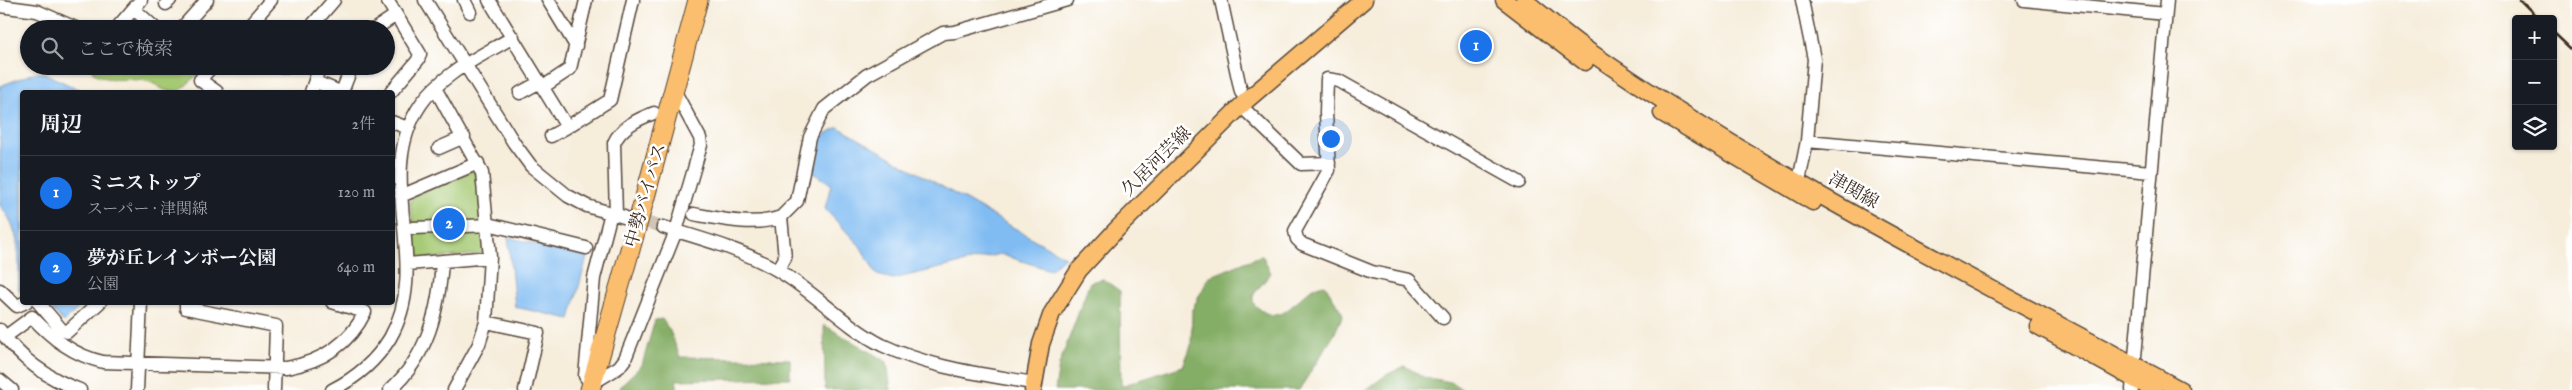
<!DOCTYPE html>
<html lang="ja">
<meta charset="utf-8">
<style>
:root{--surface:#171b24;--page:#20242c;--text:#f1f3f6;--muted:#9ea1a6;--line:#363941;--accent:#1a73e8}
body{margin:0;font-family:"IM FELL English","Noto Serif JP",serif;background:var(--page);color:var(--text)}
.controls{position:absolute;right:15px;top:15px;display:grid;overflow:hidden;border-radius:5px;box-shadow:0 1px 4px #0004}
.controls button{width:45px;height:45px;display:grid;place-items:center;padding:0;border:0;border-bottom:1px solid var(--line);background:var(--surface);color:var(--text);font:25px sans-serif}
.you{position:absolute;left:1330px;top:138px;width:18px;height:18px;margin:-12px;border:4px solid #fff;border-radius:50%;background:#1a73e8;box-shadow:0 0 0 8px #1a73e833}
.badge{display:grid;place-items:center;width:32px;height:32px;border-radius:50%;background:var(--accent);color:#fff;font-size:16px;font-weight:700}
.pin{position:absolute;translate:-50% -50%;border:2px solid #fff;box-shadow:0 1px 5px #0006}
.list{margin:0;padding:0;list-style:none}
h2{display:flex;justify-content:space-between;align-items:center;height:65px;margin:0;padding:0 20px;font-size:21px}
h2 small{font-size:16px;font-weight:400;color:var(--muted)}
.list li{display:grid;grid-template-columns:32px 1fr auto;gap:15px;align-items:center;box-sizing:border-box;height:75px;padding:0 20px;border-top:1px solid var(--line)}
.list b{display:block;font-size:19px;white-space:nowrap}
.list p{margin:0;font-size:16px;white-space:nowrap;color:var(--muted)}
.list em{font-size:16px;font-style:normal;color:var(--muted)}
.icon{flex:none;width:28px;height:28px;fill:none;stroke:currentColor;stroke-width:2;stroke-linecap:round;stroke-linejoin:round}
.map{position:relative;flex:none;width:2572px;height:390px;overflow:hidden}
.search{position:absolute;background:var(--surface);box-shadow:0 1px 4px #0004;left:20px;top:20px;width:375px;height:55px;display:flex;align-items:center;gap:12px;box-sizing:border-box;padding:0 18px;border-radius:28px;color:var(--muted);font-size:19px}
.panel{position:absolute;background:var(--surface);box-shadow:0 1px 4px #0004;left:20px;top:90px;width:375px;height:215px;border-radius:5px}
.map>svg:first-child{display:block}
.green{fill:#a6c973;stroke:#707a48}
.forest{fill:#84ad65;stroke:#606c42}
.water{fill:#80bcf2;stroke:#5e7388}
.lines{fill:none;stroke-linecap:round;stroke-linejoin:round}
.minor-tunnel{stroke:#d1c6b5;stroke-width:12;stroke-dasharray:12 6;stroke-linecap:butt}
.minor-casing{stroke:#57473a;stroke-width:15}
.major-casing{stroke:#57473a;stroke-width:19}
.highway-casing{stroke:#57473a;stroke-width:21}
.minor{stroke:#fff;stroke-width:12}
.major{stroke:#fabe6e;stroke-width:16}
.highway{stroke:#fabe6e;stroke-width:19}
.rail{stroke:#3b2a1e;stroke-width:2.5}
.labels{text-anchor:middle;stroke-width:5;stroke-linejoin:round;paint-order:stroke}
.street-label{font-size:18px;fill:#3b2a1e;stroke:#fff}
</style>
<div class="map">
<svg width="2572" height="390" viewBox="0 0 2572 390">
<rect width="100%" height="100%" fill="#fff"/>
<filter id="ink" filterUnits="userSpaceOnUse"><feTurbulence type="fractalNoise" baseFrequency=".02" numOctaves="2"/><feDisplacementMap in="SourceGraphic" scale="10" xChannelSelector="R" yChannelSelector="G"/><feConvolveMatrix kernelMatrix="1 2 1 2 8 2 1 2 1" color-interpolation-filters="sRGB"/></filter>
<filter id="wash" filterUnits="userSpaceOnUse"><feTurbulence type="fractalNoise" baseFrequency=".0096" numOctaves="4" result="noise"/><feDisplacementMap in="SourceGraphic" scale="20" xChannelSelector="R" yChannelSelector="G"/><feGaussianBlur stdDeviation="1.12" result="paint"/><feColorMatrix in="noise" values="0 0 0 0 0 0 0 0 0 0 0 0 0 0 0 0 0 1.4 0 .05"/><feComposite in="paint" operator="in"/></filter>
<g filter="url(#wash)">
<rect width="100%" height="100%" fill="#f6eddb"/>
<!-- green -->
<path class="green" d="M95 66H194L200 72 179 92C161 93 160 84 146 81 125 77 111 84 92 72Z
M472 171 478 173 486 248 481 254 421 259 416 253 410 201 414 196Z"/>
<!-- forest -->
<path class="forest" d="M1262 255 1271 273 1253 295V303C1279 330 1290 305 1310 290 1314 287 1320 286 1325 285L1343 314 1334 335 1299 390H1055L1059 365 1090 282 1103 279 1120 291 1121 386 1183 366 1191 346 1192 310 1209 277Z
M662 319 670 331 680 357 790 359V378L676 380 678 390H620L621 385 642 365 655 320Z
M824 325 887 362 891 390H825Z
M1405 366 1423 377 1451 382 1463 390H1366L1386 375Z"/>
<!-- water -->
<path class="water" d="M34 73H44L84 92H22V294L19 289C19 260 21 228 0 206V86Z
M838 127 1065 257 1050 270 1000 254 893 279 877 275 860 246 825 209 831 184 811 171 817 139Z
M508 237 587 257 570 319 515 307Z
M45 303H84L64 322Z"/>
</g>
<g filter="url(#ink)">
<g class="lines">
<!-- minor-tunnel -->
<path class="minor-tunnel" d="M631 218 663 227"/>
<!-- minor casing -->
<g class="minor-casing">
<path id="minor" d="M387 0 420 54 418 60 391 92
M425 0 514 143 531 166 568 196 587 206 624 217
M464 0 470 12
M489 0 567 127 610 100 633 0
M548 0 576 46
M1221 0 1241 92 1247 100
M1802 0 1814 59 1807 141
M2024 0 2165 14
M166 4 170 0
M0 6 37 11 78 29
M134 9 156 29
M116 29 141 0
M181 29 207 0
M218 29 219 28
M246 29 271 0
M309 29 334 0
M375 29 396 15
M212 66 200 80 217 92
M281 66H289
M316 82 340 92
M543 87 570 69 586 0
M435 88 482 173 490 257 486 322 479 344 454 390
M311 92 320 66
M342 92 352 66
M520 93 540 82
M1241 106 1301 164 1329 163
M392 122 408 128
M551 136 567 127
M439 148 464 137
M1799 181 1807 141 2151 172
M401 196 478 163
M611 213 594 278 585 376 591 384 619 367 625 359 676 231 701 145 700 138 674 90
M694 214C721 219 754 227 781 217
M616 215 614 143C621 127 638 119 654 113
M663 227C702 239 741 249 777 270 814 291 843 325 882 345 930 368 982 374 1033 383
M413 228 492 225 586 248
M408 264 490 257
M778 270 785 258 781 217 797 201 810 137 824 109 867 75 943 33 955 32 1067 0
M0 290 17 306 26 302
M38 302 61 329 67 332 100 302
M186 302V308L276 326 274 390
M1443 318 1409 280 1372 272 1302 244 1297 239 1295 231 1329 170 1326 113 1327 79 1339 81 1519 182
M486 322 538 333 525 390
M0 330C19 358 48 379 80 390
M5 337 32 317C53 339 73 355 103 362L286 368C320 362 349 345 365 312L332 302
M0 380 12 390
M137 390 141 302
M332 390C356 378 376 361 390 338 434 262 371 177 421 104 442 73 482 56 513 37
M390 390C428 356 439 310 442 261
M2132 390 2167 0"/>
</g>
<!-- major casing -->
<g class="major-casing">
<path id="major" d="M1504 0 1585 62
M1524 0C1547 18 1569 38 1593 54 1778 182 1983 283 2181 390
M1662 113 1813 202
M2038 326 2154 390
M1033 390 1041 344 1052 313 1079 270 1117 229 1247 100 1364 0"/>
</g>
<!-- highway casing -->
<g class="highway-casing">
<path id="highway" d="M590 390 645 197 698 0"/>
</g>
<!-- minor -->
<use href="#minor" class="minor"/>
<!-- major -->
<use href="#major" class="major"/>
<!-- highway -->
<use href="#highway" class="highway"/>
<!-- rail -->
<path class="rail" d="M2520 0 2539 19
M2553 32 2572 50"/>
</g>
</g>
<g class="labels">
<!-- street labels -->
<g class="street-label">
<text transform="translate(1156 161) rotate(-45)" y="6">久居河芸線</text>
<text transform="translate(1854 190) rotate(30)" y="6">津関線</text>
<text transform="translate(645 195) rotate(-74)" y="6">中勢バイパス</text>
</g>
</g>
</svg>
<div class="controls">
<button>+</button>
<button>−</button>
<button><svg class="icon" aria-label="layers" viewBox="0 0 24 24"><path d="M12 4l9 5-9 5-9-5zM3 14l9 5 9-5"/></svg></button>
</div>
<div class="you"></div>
<div class="pin badge" style="left:1476px;top:46px">1</div>
<div class="pin badge" style="left:449px;top:224px">2</div>
<div class="search"><svg class="icon" aria-label="search" viewBox="0 0 24 24"><circle cx="10" cy="10" r="6"/><path d="M15 15l6 6"/></svg>ここで検索</div>
<section class="panel">
<h2>周辺<small>2件</small></h2>
<ul class="list">
<li><span class="badge">1</span><div><b>ミニストップ</b><p>スーパー · 津関線</p></div><em>120 m</em></li>
<li><span class="badge">2</span><div><b>夢が丘レインボー公園</b><p>公園</p></div><em>640 m</em></li>
</ul>
</section>
</div>
